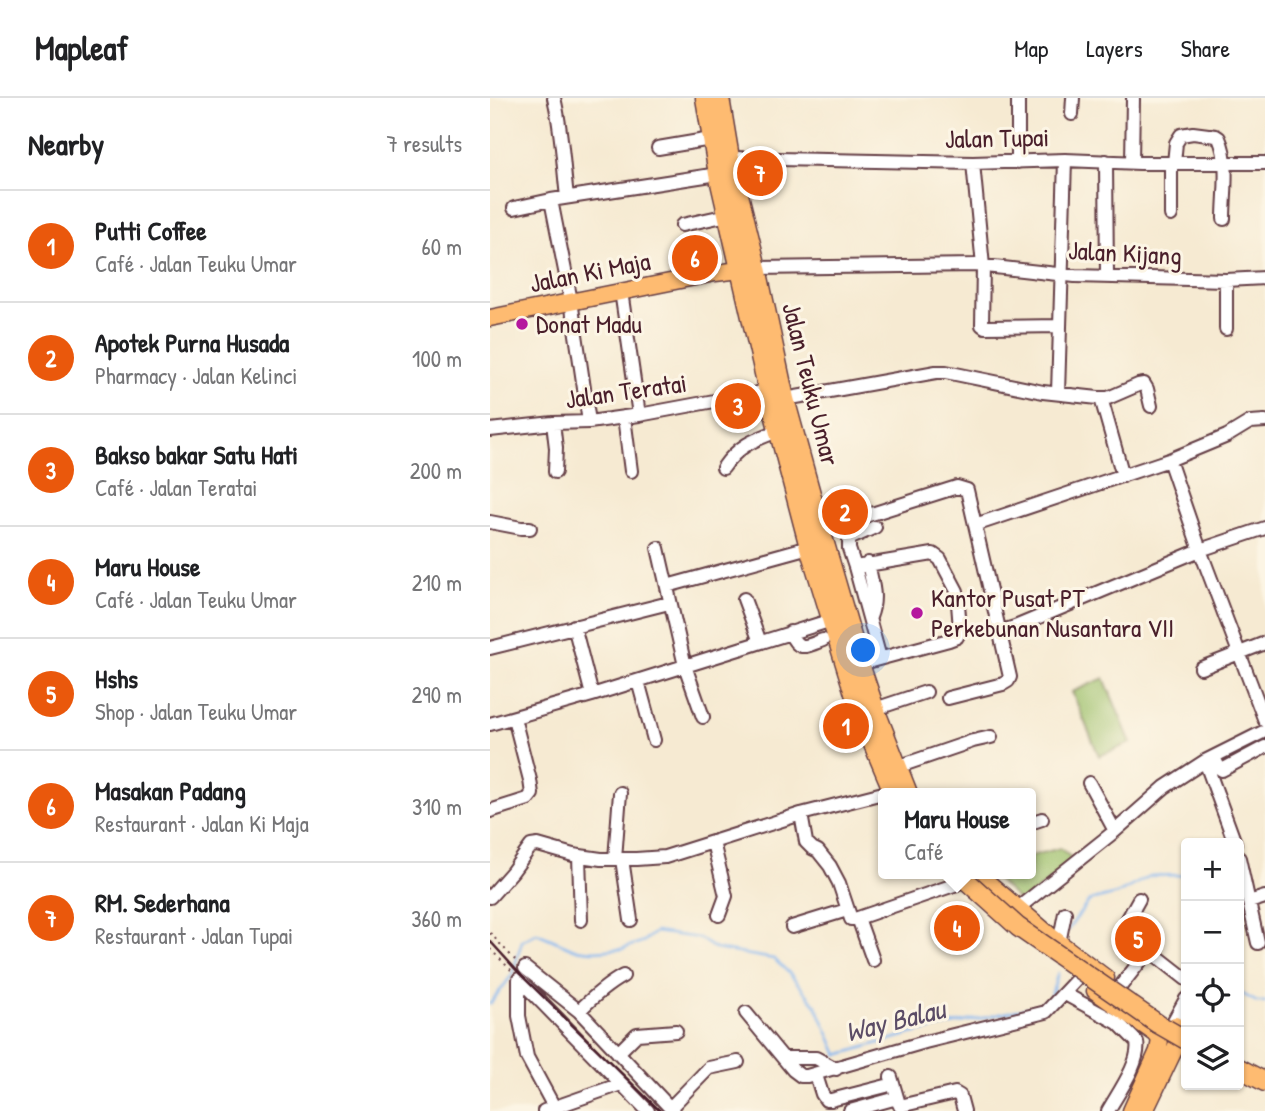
<!DOCTYPE html>
<meta charset="utf-8">
<style>
:root{--surface:#fff;--page:#f6f6f6;--text:#202124;--muted:#757577;--line:#e0e0e0;--accent:#ea580c}
body{margin:0;font-family:"Patrick Hand",sans-serif;background:var(--page);color:var(--text)}
.controls{position:absolute;right:21px;bottom:21px;display:grid;overflow:hidden;border-radius:7px;box-shadow:0 2px 5px #0004}
.controls button{width:63px;height:63px;display:grid;place-items:center;padding:0;border:0;border-bottom:2px solid var(--line);background:var(--surface);color:var(--text);font:35px sans-serif}
.you{position:absolute;left:374px;top:553px;width:24px;height:24px;margin:-18px;border:5px solid #fff;border-radius:50%;background:#1a73e8;box-shadow:0 0 0 10px #1a73e833}
.badge{display:grid;place-items:center;width:46px;height:46px;border-radius:50%;background:var(--accent);color:#fff;font-size:23px;font-weight:700}
.pin{position:absolute;translate:-50% -50%;border:4px solid #fff;box-shadow:0 2px 7px #0006}
.popup{position:absolute;left:388px;top:690px;width:158px;height:91px;box-sizing:border-box;display:grid;place-content:center;border-radius:7px;background:var(--surface);filter:drop-shadow(0 2px 5px #0005);font-size:23px;white-space:nowrap;color:var(--muted)}
.popup b{font-size:26px;color:var(--text)}
.popup::after{content:'';position:absolute;left:50%;top:100%;margin-left:-14px;border:14px solid transparent;border-top-color:var(--surface)}
.list{margin:0;padding:0;list-style:none}
h2{display:flex;justify-content:space-between;align-items:center;height:91px;margin:0;padding:0 28px;font-size:30px}
h2 small{font-size:23px;font-weight:400;color:var(--muted)}
.list li{display:grid;grid-template-columns:46px 1fr auto;gap:21px;align-items:center;box-sizing:border-box;height:112px;padding:0 28px;border-top:2px solid var(--line)}
.list b{display:block;font-size:26px;white-space:nowrap}
.list p{margin:0;font-size:23px;white-space:nowrap;color:var(--muted)}
.list em{font-size:23px;font-style:normal;color:var(--muted)}
.icon{flex:none;width:38px;height:38px;fill:none;stroke:currentColor;stroke-width:2;stroke-linecap:round;stroke-linejoin:round}
.map{position:relative;flex:none;width:775px;height:1013px;overflow:hidden}
header{display:flex;align-items:center;gap:42px;box-sizing:border-box;height:98px;padding:0 35px;background:var(--surface);border-bottom:2px solid var(--line)}
header strong{font-size:33px}
nav{display:flex;gap:38px;margin-inline-start:auto;font-size:24px}
main{display:flex}
aside{flex:1;background:var(--surface)}
.map>svg:first-child{display:block}
.green{fill:#9cc06a;stroke:#73704a;stroke-width:2}
.lines{fill:none;stroke-linecap:round;stroke-linejoin:round}
.stream{stroke:#83b6f0;stroke-width:2.5}
.minor-casing{stroke:#643d44;stroke-width:16}
.major-casing{stroke:#643d44;stroke-width:19}
.highway-casing{stroke:#643d44;stroke-width:21}
.path{stroke:#643d44;stroke-width:2;stroke-dasharray:2 5;stroke-linecap:butt}
.minor{stroke:#fff;stroke-width:12}
.major{stroke:#febb71;stroke-width:16}
.highway{stroke:#febb71;stroke-width:18}
.rail{stroke:#4a1f2b;stroke-width:2.5}
.highway-bridge-casing{stroke:#643d44;stroke-width:21;stroke-linecap:butt}
.highway-bridge{stroke:#febb71;stroke-width:18}
.poi-dot{fill:#b5179e;stroke:#fcf5e5;stroke-width:2.5}
.labels{text-anchor:middle;stroke-width:6;stroke-linejoin:round;paint-order:stroke}
.street-label{font-size:26px;fill:#4a1f2b;stroke:#fcf5e5}
.poi-label{font-size:26px;fill:#4a1f2b;stroke:#fcf5e5;text-anchor:start}
.water-label{font-size:28px;font-style:italic;fill:#5b4c66;stroke:#fcf5e5}
</style>
<header>
<strong>Mapleaf</strong>
<nav><a>Map</a><a>Layers</a><a>Share</a></nav>
</header>
<main>
<aside>
<h2>Nearby<small>7 results</small></h2>
<ul class="list">
<li><span class="badge">1</span><div><b>Putti Coffee</b><p>Café · Jalan Teuku Umar</p></div><em>60 m</em></li>
<li><span class="badge">2</span><div><b>Apotek Purna Husada</b><p>Pharmacy · Jalan Kelinci</p></div><em>100 m</em></li>
<li><span class="badge">3</span><div><b>Bakso bakar Satu Hati</b><p>Café · Jalan Teratai</p></div><em>200 m</em></li>
<li><span class="badge">4</span><div><b>Maru House</b><p>Café · Jalan Teuku Umar</p></div><em>210 m</em></li>
<li><span class="badge">5</span><div><b>Hshs</b><p>Shop · Jalan Teuku Umar</p></div><em>290 m</em></li>
<li><span class="badge">6</span><div><b>Masakan Padang</b><p>Restaurant · Jalan Ki Maja</p></div><em>310 m</em></li>
<li><span class="badge">7</span><div><b>RM. Sederhana</b><p>Restaurant · Jalan Tupai</p></div><em>360 m</em></li>
</ul>
</aside>
<div class="map">
<svg width="775" height="1013" viewBox="0 0 775 1013">
<rect width="100%" height="100%" fill="#fcf5e5"/>
<filter id="ink" filterUnits="userSpaceOnUse"><feTurbulence type="fractalNoise" baseFrequency=".0143" numOctaves="2"/><feDisplacementMap in="SourceGraphic" scale="14" xChannelSelector="R" yChannelSelector="G"/><feConvolveMatrix kernelMatrix="1 2 1 2 8 2 1 2 1" color-interpolation-filters="sRGB"/></filter>
<filter id="wash" filterUnits="userSpaceOnUse"><feTurbulence type="fractalNoise" baseFrequency=".00686" numOctaves="4" result="noise"/><feDisplacementMap in="SourceGraphic" scale="28" xChannelSelector="R" yChannelSelector="G"/><feGaussianBlur stdDeviation="1.57" result="paint"/><feColorMatrix in="noise" values="0 0 0 0 0 0 0 0 0 0 0 0 0 0 0 0 0 1.4 0 .05"/><feComposite in="paint" operator="in"/></filter>
<g filter="url(#wash)">
<rect width="100%" height="100%" fill="#f6ead2"/>
<!-- green -->
<path class="green" d="M614 580 641 645 609 658 582 594Z
M570 750 585 763 531 805 501 776H540L541 758Z"/>
<g class="lines">
<!-- stream -->
<path class="stream" d="M577 833 599 803 627 796 660 778 688 777 696 779
M749 894 767 904H775
M0 906 22 877 32 843 47 835 84 851 103 853 132 851 154 843 165 834 209 840 225 851 284 861 299 875 326 907 348 957 420 936 546 908 560 900 568 875"/>
</g>
</g>
<g filter="url(#ink)">
<g class="lines">
<!-- minor casing -->
<g class="minor-casing">
<path id="minor" d="M64 0C72 32 73 66 77 99
M528 0V64
M582 16 583 0
M168 50 221 41
M240 60 483 65 575 62 650 65H775
M616 63 617 179
M642 64 643 0
M483 65 493 168 492 227 495 229 570 228
M681 65V117
M684 65 686 45 691 37 703 35 726 38 729 40C740 64 734 96 734 121
M61 102 81 203 99 324
M24 110 61 102 228 76
M192 127 238 117
M267 170 486 167 585 178 736 182 775 180
M736 182V231
M131 193 149 317
M568 295 575 62
M611 300 633 378
M295 301 446 274H456L553 294 608 300H618L648 287 654 286 657 291 661 308
M134 319 141 373
M63 325 66 350 65 374
M0 332 63 325 99 324 149 317 278 293
M679 362 710 452 775 623
M233 370C248 348 263 342 288 333
M0 424 31 430H40
M485 427 679 362 737 338 760 324 775 323
M385 429 361 440 359 443V451L365 469 390 560
M331 432 467 389 477 392 520 579 518 583 513 586 458 600
M168 450 195 568 213 619
M378 465C382 486 388 499 380 519
M365 469 443 456 450 461 467 493 470 531 467 539 459 542 370 566
M177 488 319 449
M254 501 270 544
M84 528 102 597
M300 534C308 555 316 548 333 542
M509 534 525 529 710 452 775 430
M0 550 179 505
M711 570 775 545
M148 583 164 642
M385 611 436 594
M0 626 102 597 342 522
M724 659 729 670 732 672 775 649
M715 663 745 745
M407 669 483 643 501 639
M599 685 625 733
M0 713 38 701 42 696 40 682 24 620
M311 716 316 744 322 750 328 753 340 768 349 785 361 821H365L467 786
M540 725 552 721
M223 744 236 798 229 817
M89 758 91 822
M749 760 768 845
M125 761 130 695
M132 761 141 822
M0 799 22 774 41 748 48 747 83 757 111 761H146L175 759 311 716 393 695
M649 801 634 828 636 836 659 852
M759 804 775 799
M527 811 625 733 675 689 715 663 775 633
M368 820 383 862
M302 829 357 812
M569 845 575 815
M35 870 89 913 183 1013
M29 881 158 1013
M29 881V918L37 959 64 1009
M630 889 659 852 696 881
M575 896 628 925 647 944C651 964 628 995 618 1013
M89 913C103 899 116 887 133 878
M256 915 303 972 311 978H317L435 944 556 914 588 880
M682 926 696 901
M128 955 147 936 186 933
M293 960H326L346 971
M326 977 332 996 336 1002H341L396 988
M401 979 409 1006
M410 1008 465 995 470 998 474 1013
M180 1010 219 970 248 964
M54 1013 131 986
M360 1013 407 1000"/>
</g>
<!-- major casing -->
<g class="major-casing">
<path id="major" d="M0 220 225 175 251 172
M488 776 563 840 616 880
M605 893 666 936 670 942 668 953 641 1013
M655 1013 687 946 688 938 685 927"/>
</g>
<!-- highway casing -->
<g class="highway-casing">
<path id="highway" d="M215 0 228 76 278 293 319 449 371 618 399 684 410 695
M230 0 240 60 267 170 295 301 331 432 370 566 385 611 418 695
M749 970 775 984"/>
</g>
<!-- path -->
<path class="path" d="M0 835 25 862
M0 851 21 872"/>
<!-- minor -->
<use href="#minor" class="minor"/>
<!-- major -->
<use href="#major" class="major"/>
<!-- highway -->
<use href="#highway" class="highway"/>
<!-- rail -->
<path class="rail" d="M0 843 29 875 170 1013"/>
<!-- highway-bridge casing -->
<g class="highway-bridge-casing">
<path id="highway-bridge" d="M469 776 528 829 668 926 696 942"/>
</g>
<!-- highway-bridge -->
<use href="#highway-bridge" class="highway-bridge"/>
</g>
</g>
<!-- markers -->
<g class="poi-dot">
<circle cx="32" cy="226" r="7"/>
<circle cx="427" cy="515" r="7"/>
</g>
<g class="labels">
<!-- street labels -->
<g class="street-label">
<text transform="translate(507 40) rotate(-1)" y="9">Jalan Tupai</text>
<text transform="translate(635 155) rotate(3)" y="9">Jalan Kijang</text>
<text transform="translate(100 174) rotate(-11)" y="9">Jalan Ki Maja</text>
<text transform="translate(321 286) rotate(76)" y="9">Jalan Teuku Umar</text>
<text transform="translate(136 293) rotate(-8)" y="9">Jalan Teratai</text>
</g>
<!-- poi labels -->
<g class="poi-label">
<text x="46" y="235">Donat Madu</text>
<text x="441" y="509">Kantor Pusat PT<tspan x="441" dy="30">Perkebunan Nusantara VII</tspan></text>
</g>
<!-- water labels -->
<g class="water-label">
<text transform="translate(405 922) rotate(-14)" y="10">Way Balau</text>
</g>
</g>
</svg>
<div class="controls">
<button>+</button>
<button>−</button>
<button><svg class="icon" aria-label="locate" viewBox="0 0 24 24"><circle cx="12" cy="12" r="6"/><path d="M12 2v4M12 18v4M2 12h4M18 12h4"/></svg></button>
<button><svg class="icon" aria-label="layers" viewBox="0 0 24 24"><path d="M12 4l9 5-9 5-9-5zM3 14l9 5 9-5"/></svg></button>
</div>
<div class="you"></div>
<div class="pin badge" style="left:356px;top:628px">1</div>
<div class="pin badge" style="left:355px;top:414px">2</div>
<div class="pin badge" style="left:248px;top:308px">3</div>
<div class="pin badge" style="left:467px;top:830px">4</div>
<div class="popup"><b>Maru House</b>Café</div>
<div class="pin badge" style="left:648px;top:841px">5</div>
<div class="pin badge" style="left:205px;top:160px">6</div>
<div class="pin badge" style="left:270px;top:75px">7</div>
</div>
</main>
